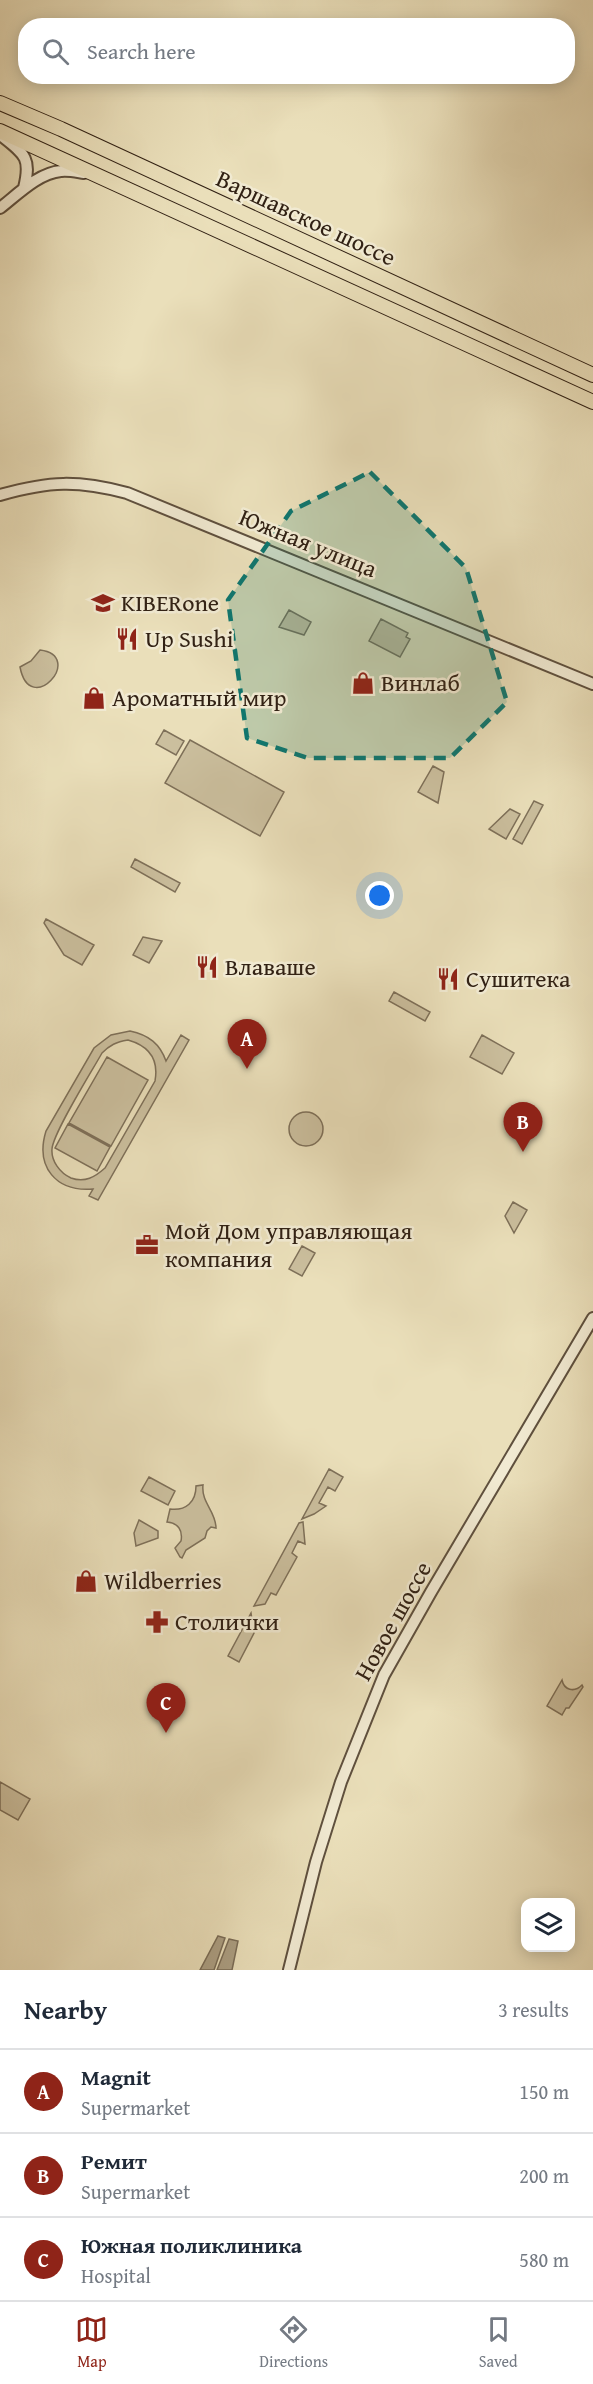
<!DOCTYPE html>
<meta charset="utf-8">
<style>
:root{--surface:#fff;--page:#f2f2f3;--text:#1f2937;--muted:#747a83;--line:#e0e1e3;--accent:#8f2418}
body{margin:0;font-family:"Gentium Book Plus",serif;background:var(--page);color:var(--text)}
.controls{position:absolute;right:18px;bottom:18px;display:grid;overflow:hidden;border-radius:12px;box-shadow:0 3px 15px #0003}
.controls button{width:54px;height:54px;display:grid;place-items:center;padding:0;border:0;border-bottom:2px solid var(--line);background:var(--surface);color:var(--text);font:30px sans-serif}
.you{position:absolute;left:380px;top:896px;width:21px;height:21px;margin:-15px;border:4px solid #fff;border-radius:50%;background:#1a73e8;box-shadow:0 0 0 9px #1a73e833}
.badge{display:grid;place-items:center;width:39px;height:39px;border-radius:50%;background:var(--accent);color:#fff;font-size:20px;font-weight:700}
.pin{position:absolute;translate:-50% -50px;filter:drop-shadow(0 2px 3px #0008)}
.pin::after{content:'';position:absolute;top:32px;width:21px;height:18px;background:inherit;clip-path:polygon(0 0,100% 0,50% 100%)}
.list{margin:0;padding:0;list-style:none}
h2{display:flex;justify-content:space-between;align-items:center;height:78px;margin:0;padding:0 24px;font-size:26px}
h2 small{font-size:20px;font-weight:400;color:var(--muted)}
.list li{display:grid;grid-template-columns:39px 1fr auto;gap:18px;align-items:center;box-sizing:border-box;height:84px;padding:0 24px;border-top:2px solid var(--line)}
.list b{display:block;font-size:22px;white-space:nowrap}
.list p{margin:0;font-size:20px;white-space:nowrap;color:var(--muted)}
.list em{font-size:20px;font-style:normal;color:var(--muted)}
.icon{flex:none;width:33px;height:33px;fill:none;stroke:currentColor;stroke-width:2;stroke-linecap:round;stroke-linejoin:round}
.map{position:relative;flex:none;width:593px;height:1970px;overflow:hidden}
.search{position:absolute;background:var(--surface);box-shadow:0 3px 15px #0003;left:18px;right:18px;top:18px;height:66px;display:flex;align-items:center;gap:15px;box-sizing:border-box;padding:0 21px;border-radius:24px;color:var(--muted);font-size:22px}
.sheet{height:330px;background:var(--surface)}
nav{display:flex;justify-content:space-around;align-items:center;box-sizing:border-box;height:84px;border-top:2px solid var(--line);background:var(--surface);font-size:16px;color:var(--muted)}
nav a{display:grid;justify-items:center;gap:3px}
nav .on{color:var(--accent)}
.map>svg:first-child{display:block}
.green{fill:#cbbf9e;stroke:#7e7059;stroke-width:1.5;fill-rule:evenodd}
.water{fill:#ab9e82;stroke:#7a6c56;stroke-width:1.5}
.lines{fill:none;stroke-linecap:round;stroke-linejoin:round}
.minor-casing{stroke:#5f503e;stroke-width:14}
.major-casing{stroke:#312114;stroke-width:16}
.minor{stroke:#f1ead2;stroke-width:10}
.major{stroke:#eadfba;stroke-width:14}
.marked{fill:#0f766e;fill-opacity:0.2;stroke:#0f766e;stroke-width:4.5;stroke-dasharray:12 8;stroke-linejoin:round}
.labels{text-anchor:middle;stroke-width:5;stroke-linejoin:round;paint-order:stroke}
.street-label{font-size:24px;fill:#312114;stroke:#f1ead2}
.poi-label{font-size:24px;fill:#312114;stroke:#f1ead2;text-anchor:start}
</style>
<div class="map">
<svg width="593" height="1970" viewBox="0 0 593 1970">
<rect width="100%" height="100%" fill="#eadfba"/>
<filter id="stains"><feTurbulence type="fractalNoise" baseFrequency=".00333" numOctaves="4"/><feColorMatrix values="0 0 0 0 .2 0 0 0 0 .09 0 0 0 0 .02 0 0 0 .5 -.17"/></filter>
<radialGradient id="worn" r=".72"><stop offset=".6" stop-color="#630" stop-opacity="0"/><stop offset="1" stop-color="#630" stop-opacity=".3"/></radialGradient>
<!-- green -->
<path class="green" d="M289 610 311 622 304 635 279 627Z
M381 619 408 633 406 637 410 639 400 657 369 641Z
M40 650C86 656 30 719 20 667L31 661Z
M164 730 184 741 176 755 156 744Z
M190 740 284 792 260 836 165 783Z
M433 766 444 772 438 803 418 792Z
M534 801 543 805 522 844 513 839Z
M510 809 520 814 506 839 489 829Z
M135 859 180 883 175 892 131 867Z
M46 919 94 945 82 965 64 955 44 923Z
M143 937 162 941 149 963 133 955Z
M394 992 430 1012 425 1021 389 1001Z
M130 1031C149 1035 160 1044 166 1061L181 1035 189 1040 98 1200 89 1196 93 1189C56 1192 35 1167 46 1131L94 1048 111 1035ZM128 1040C149 1046 159 1059 155 1081L105 1168C95 1177 85 1183 71 1178 60 1173 51 1161 52 1149 53 1133 92 1071 102 1053 110 1045 116 1042 128 1040Z
M482 1035 514 1053 502 1074 470 1057Z
M107 1057 148 1080 111 1146 69 1123Z
M289 1129a17 17 0 1 1 34 0a17 17 0 1 1-34 0Z
M68 1124 110 1147 97 1171 55 1148Z
M513 1202 527 1210 514 1233 505 1216Z
M302 1246 315 1253 302 1276 289 1269Z
M329 1469 343 1477 335 1491 328 1487 319 1503 326 1506 314 1514 302 1519Z
M149 1477 175 1491 168 1505 141 1491Z
M203 1485C201 1503 216 1511 216 1528L211 1527 207 1531 205 1538 186 1550 182 1558 180 1557 175 1548 181 1541C183 1530 178 1523 167 1522L170 1509C186 1511 196 1502 196 1486Z
M139 1520 158 1531V1538L136 1546 134 1533Z
M303 1522 305 1544 298 1541 292 1553 297 1557 276 1595 271 1593 265 1604 254 1606 299 1523Z
M251 1613 254 1633 239 1662 228 1656Z
M562 1680C564 1690 574 1693 582 1685L583 1687 569 1708H566L562 1715 547 1706Z
M0 1782 30 1799 18 1820 0 1810Z"/>
<!-- water -->
<path class="water" d="M218 1936 225 1938 214 1970H200Z
M229 1939 238 1941 232 1970H217Z"/>
<g class="lines">
<!-- minor casing -->
<g class="minor-casing">
<path id="minor" d="M3 137C26 155 31 159 24 188
M0 208C17 195 38 173 61 171 68 170 77 172 84 173
M0 495C50 481 77 480 127 493L593 684
M289 1970 316 1862 341 1782 384 1675 431 1592 593 1318"/>
</g>
<!-- major casing -->
<g class="major-casing">
<path id="major" d="M0 103 61 129 593 375
M0 131 593 402"/>
</g>
<!-- minor -->
<use href="#minor" class="minor"/>
<!-- major -->
<use href="#major" class="major"/>
</g>
<!-- marked area -->
<path class="marked" d="M370 472 466 568 507 702 450 758H308L247 738 228 600 291 511Z"/>
<!-- icons -->
<defs>
<g id="school-bare" transform="scale(1.8)"><path d="M0-5L7-2L0 1L-7-2ZM-4 1L0 2.5L4 1V4Q0 6-4 4Z" fill="#8f2418" stroke="#f1ead2" stroke-width="2.5" paint-order="stroke"/></g>
<g id="restaurant-bare" transform="scale(1.8)"><path d="M-5-6h1v4h1v-4h1v4h1v-4h1v5L-1.5 .5V6h-2V.5L-5-1ZM5-6V6H3V1.5H1.5Q1.5-4 5-6Z" fill="#8f2418" stroke="#f1ead2" stroke-width="2.5" paint-order="stroke"/></g>
<g id="shop-bare" transform="scale(1.8)"><path d="M-5-2.5h2.3a2.7 3.5 0 0 1 5.4 0H5L5.5 6h-11ZM-1.5-2.5h3a1.5 2.3 0 0 0-3 0Z" fill="#8f2418" stroke="#f1ead2" stroke-width="2.5" paint-order="stroke"/></g>
<g id="office-bare" transform="scale(1.8)"><path d="M-6-3h4V-5.5h4V-3h4V5H-6ZM-1-4.5V-3h2v-1.5ZM-6 0V1H6V0Z" fill="#8f2418" stroke="#f1ead2" stroke-width="2.5" paint-order="stroke"/></g>
<g id="pharmacy-bare" transform="scale(1.8)"><path d="M-2-6h4v4h4v4h-4v4h-4v-4h-4v-4h4Z" fill="#8f2418" stroke="#f1ead2" stroke-width="2.5" paint-order="stroke"/></g>
</defs>
<g fill-rule="evenodd">
<use href="#school-bare" x="103" y="603"/>
<use href="#restaurant-bare" x="127" y="639"/>
<use href="#shop-bare" x="363" y="683"/>
<use href="#shop-bare" x="94" y="698"/>
<use href="#restaurant-bare" x="207" y="967"/>
<use href="#restaurant-bare" x="448" y="979"/>
<use href="#office-bare" x="147" y="1245"/>
<use href="#shop-bare" x="86" y="1581"/>
<use href="#pharmacy-bare" x="157" y="1622"/>
</g>
<g class="labels">
<!-- street labels -->
<g class="street-label">
<text transform="translate(306 218) rotate(25)" y="8">Варшавское шоссе</text>
<text transform="translate(308 543) rotate(22)" y="8">Южная улица</text>
<text transform="translate(393 1621) rotate(-61)" y="8">Новое шоссе</text>
</g>
<!-- poi labels -->
<g class="poi-label">
<text x="121" y="611">KIBERone</text>
<text x="145" y="647">Up Sushi</text>
<text x="381" y="691">Винлаб</text>
<text x="112" y="706">Ароматный мир</text>
<text x="225" y="975">Влаваше</text>
<text x="466" y="987">Сушитека</text>
<text x="165" y="1239">Мой Дом управляющая<tspan x="165" dy="28">компания</tspan></text>
<text x="104" y="1589">Wildberries</text>
<text x="175" y="1630">Столички</text>
</g>
</g>
<rect width="100%" height="100%" filter="url(#stains)"/>
<rect width="100%" height="100%" fill="url(#worn)"/>
</svg>
<div class="controls">
<button><svg class="icon" aria-label="layers" viewBox="0 0 24 24"><path d="M12 4l9 5-9 5-9-5zM3 14l9 5 9-5"/></svg></button>
</div>
<div class="you"></div>
<div class="pin badge" style="left:247px;top:1069px">A</div>
<div class="pin badge" style="left:523px;top:1152px">B</div>
<div class="pin badge" style="left:166px;top:1733px">C</div>
<div class="search"><svg class="icon" aria-label="search" viewBox="0 0 24 24"><circle cx="10" cy="10" r="6"/><path d="M15 15l6 6"/></svg>Search here</div>
</div>
<section class="sheet">
<h2>Nearby<small>3 results</small></h2>
<ul class="list">
<li><span class="badge">A</span><div><b>Magnit</b><p>Supermarket</p></div><em>150 m</em></li>
<li><span class="badge">B</span><div><b>Ремит</b><p>Supermarket</p></div><em>200 m</em></li>
<li><span class="badge">C</span><div><b>Южная поликлиника</b><p>Hospital</p></div><em>580 m</em></li>
</ul>
</section>
<nav>
<a class="on"><svg class="icon" aria-label="map" viewBox="0 0 24 24"><path d="M3 6l6-2 6 2 6-2v14l-6 2-6-2-6 2zM9 4v14M15 6v14"/></svg>Map</a>
<a><svg class="icon" aria-label="directions" viewBox="0 0 24 24"><path d="M12 3l9 9-9 9-9-9zM9 14v-3h6M13 9l2 2-2 2"/></svg>Directions</a>
<a><svg class="icon" aria-label="saved" viewBox="0 0 24 24"><path d="M7 4h10v16l-5-4-5 4z"/></svg>Saved</a>
</nav>
